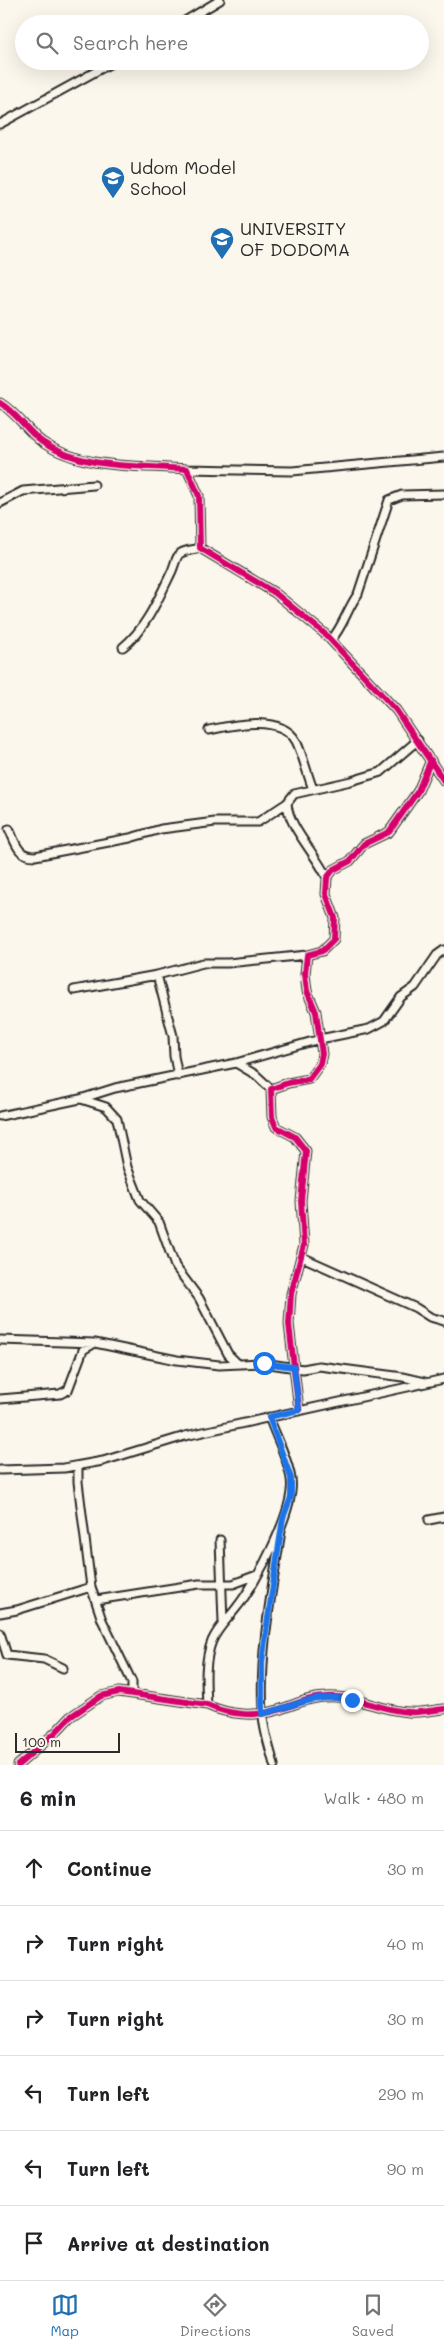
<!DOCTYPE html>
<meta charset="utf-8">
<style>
:root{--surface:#fff;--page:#f2f2f2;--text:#202124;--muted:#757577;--line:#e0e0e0;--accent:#1f6fb2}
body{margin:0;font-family:Mali,sans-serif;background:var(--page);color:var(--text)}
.scale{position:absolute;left:15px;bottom:12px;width:105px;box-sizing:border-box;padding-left:5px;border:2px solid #2b2b2b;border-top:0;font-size:14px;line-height:18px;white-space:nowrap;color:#2b2b2b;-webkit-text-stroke:4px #fbf7ec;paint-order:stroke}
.stop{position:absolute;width:15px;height:15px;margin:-11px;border:4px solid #1a73e8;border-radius:50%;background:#fff}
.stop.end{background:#1a73e8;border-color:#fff;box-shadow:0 1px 5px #0008}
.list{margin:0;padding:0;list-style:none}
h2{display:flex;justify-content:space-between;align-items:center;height:65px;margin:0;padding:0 20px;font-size:21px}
h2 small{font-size:16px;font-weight:400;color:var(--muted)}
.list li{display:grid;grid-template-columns:32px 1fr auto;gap:15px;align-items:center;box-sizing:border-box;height:75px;padding:0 20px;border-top:1px solid var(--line)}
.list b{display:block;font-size:19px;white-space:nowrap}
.list em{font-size:16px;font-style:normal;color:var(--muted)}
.icon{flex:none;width:28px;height:28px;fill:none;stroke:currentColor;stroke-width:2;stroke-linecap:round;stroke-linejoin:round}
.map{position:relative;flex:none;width:444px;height:1765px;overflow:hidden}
.search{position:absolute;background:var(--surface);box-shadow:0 5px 20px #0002;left:15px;right:15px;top:15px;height:55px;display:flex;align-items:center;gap:12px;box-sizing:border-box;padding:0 18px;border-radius:28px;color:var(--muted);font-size:19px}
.sheet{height:515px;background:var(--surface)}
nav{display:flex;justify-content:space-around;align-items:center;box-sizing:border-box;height:70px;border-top:1px solid var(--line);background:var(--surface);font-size:14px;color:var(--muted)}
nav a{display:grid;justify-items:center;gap:2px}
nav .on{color:var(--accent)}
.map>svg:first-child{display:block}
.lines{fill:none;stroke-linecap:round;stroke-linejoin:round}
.minor-casing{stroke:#2b2b2b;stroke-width:11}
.minor{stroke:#fbf7ec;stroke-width:7}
.cycleway-casing{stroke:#fbf7ec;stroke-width:9}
.cycleway{stroke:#d6006c;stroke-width:6}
.route{stroke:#1a73e8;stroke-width:6}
.labels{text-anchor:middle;stroke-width:5;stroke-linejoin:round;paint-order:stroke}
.poi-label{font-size:18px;fill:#2b2b2b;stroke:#fbf7ec;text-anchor:start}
</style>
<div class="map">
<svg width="444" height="1765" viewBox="0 0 444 1765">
<rect width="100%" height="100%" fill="#fbf7ec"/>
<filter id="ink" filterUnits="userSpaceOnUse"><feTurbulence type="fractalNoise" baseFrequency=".02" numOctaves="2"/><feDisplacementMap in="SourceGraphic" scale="10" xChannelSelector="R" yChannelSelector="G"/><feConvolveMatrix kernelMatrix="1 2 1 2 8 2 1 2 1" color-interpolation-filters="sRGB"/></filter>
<g filter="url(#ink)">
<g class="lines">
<!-- minor casing -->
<g class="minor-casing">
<path id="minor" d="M180 24 220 0
M0 124 115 61
M0 403C17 413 26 430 42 442 83 470 139 465 187 469L199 496 200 548 275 593 325 634 396 710 444 781
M187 469 292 471 444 457
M0 503 23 491 94 485
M331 640C343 627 347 609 358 594L389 500 402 495 444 494
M123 647C145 630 159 598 171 573 174 568 176 555 181 553 186 550 194 550 200 548
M209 730C233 725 281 714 296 741 303 755 307 774 313 789
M9 829C16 843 17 856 35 856L130 838 161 829 215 822H258L287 803
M327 878C317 855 288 827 287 803L294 794 351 781 381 772 418 740
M157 975 173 1036 174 1056 178 1076
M74 990 157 975 203 963H228L307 955
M236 1063 256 1075 271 1089
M81 1099 106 1107 117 1119 127 1167 140 1200 159 1222 175 1266 199 1298 228 1354 238 1364
M0 1116 80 1099 115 1088 236 1063 320 1039 369 1029 384 1021 401 997 415 987 437 955 444 950
M302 1257 416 1308 430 1317 444 1321
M0 1340 95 1343 177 1360 219 1365 263 1363 303 1369 319 1366 403 1377 425 1382
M0 1399 60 1394 68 1390 83 1350 95 1343
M299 1410 289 1324 291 1294 304 1245 301 1201 306 1151 295 1137 276 1127 272 1117 271 1089 288 1083 309 1079 320 1064 322 1054 316 1012 307 991 305 974 307 955 322 951 334 939 335 918 326 894 327 878 333 870 350 861 364 844 389 832 418 791 431 760
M78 1466V1482L91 1587 102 1620 132 1682V1694
M0 1470 64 1468 103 1461 185 1436 444 1379
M429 1520 444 1517
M220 1540 223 1622
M96 1600 199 1584H233L257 1575
M0 1613 17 1610 91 1587
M0 1633 7 1655 44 1659 63 1668
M207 1705C206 1684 204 1661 212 1641 218 1627 228 1619 237 1607 256 1584 296 1508 291 1479 288 1458 276 1437 269 1417
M18 1765 54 1734 70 1717 101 1696 119 1692 207 1705C229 1715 255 1717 278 1710 294 1705 309 1697 326 1697 355 1695 381 1711 409 1712 421 1713 433 1710 444 1709
M274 1765C270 1747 263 1731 263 1713 259 1652 272 1591 281 1531"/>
</g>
<!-- minor -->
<use href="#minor" class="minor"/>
<!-- cycleway casing -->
<g class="cycleway-casing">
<path id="cycleway" d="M0 403C17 413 26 430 42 442 83 470 139 465 187 469L199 496 200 548 275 593 325 634 396 710 444 781
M299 1410 289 1324 291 1294 304 1245 301 1201 306 1151 295 1137 276 1127 272 1117 271 1089 288 1083 309 1079 320 1064 322 1054 316 1012 307 991 305 974 307 955 322 951 334 939 335 918 326 894 327 878 333 870 350 861 364 844 389 832 418 791 431 760
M18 1765 54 1734 70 1717 101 1696 119 1692 207 1705C229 1715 255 1717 278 1710 294 1705 309 1697 326 1697 355 1695 381 1711 409 1712 421 1713 433 1710 444 1709"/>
</g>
<!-- cycleway -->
<use href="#cycleway" class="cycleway"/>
</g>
</g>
<g class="lines" filter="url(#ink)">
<!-- route -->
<path class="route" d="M264 1363 294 1367 299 1410 269 1417 291 1478V1497L283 1518 267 1625 262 1663V1714C294 1706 319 1692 352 1700"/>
</g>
<!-- icons -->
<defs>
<g id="school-pin" transform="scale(1.25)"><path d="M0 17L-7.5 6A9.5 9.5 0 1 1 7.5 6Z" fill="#1f6fb2" stroke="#fbf7ec"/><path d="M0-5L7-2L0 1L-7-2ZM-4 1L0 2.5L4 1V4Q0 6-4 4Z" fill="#fff"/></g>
<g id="university-pin" transform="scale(1.25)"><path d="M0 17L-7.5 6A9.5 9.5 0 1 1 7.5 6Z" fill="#1f6fb2" stroke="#fbf7ec"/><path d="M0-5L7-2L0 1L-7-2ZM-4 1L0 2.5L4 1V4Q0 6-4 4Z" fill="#fff"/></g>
</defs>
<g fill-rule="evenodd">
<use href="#school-pin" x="113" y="178"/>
<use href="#university-pin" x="222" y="239"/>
</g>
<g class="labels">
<!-- poi labels -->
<g class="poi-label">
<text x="130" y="174">Udom Model<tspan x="130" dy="21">School</tspan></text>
<text x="240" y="235">UNIVERSITY<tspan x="240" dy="21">OF DODOMA</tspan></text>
</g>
</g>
</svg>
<div class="scale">100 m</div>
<div class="stop" style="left:264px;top:1363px"></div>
<div class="stop end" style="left:352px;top:1700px"></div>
<div class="search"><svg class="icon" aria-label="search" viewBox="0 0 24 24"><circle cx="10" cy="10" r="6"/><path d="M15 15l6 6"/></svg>Search here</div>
</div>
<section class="sheet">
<h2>6 min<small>Walk · 480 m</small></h2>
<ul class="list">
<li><svg class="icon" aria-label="ahead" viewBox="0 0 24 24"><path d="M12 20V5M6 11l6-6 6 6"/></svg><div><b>Continue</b></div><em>30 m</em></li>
<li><svg class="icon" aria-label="right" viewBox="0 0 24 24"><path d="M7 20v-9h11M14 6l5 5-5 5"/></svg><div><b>Turn right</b></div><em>40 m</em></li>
<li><svg class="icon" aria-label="right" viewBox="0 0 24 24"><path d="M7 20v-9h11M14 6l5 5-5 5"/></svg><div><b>Turn right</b></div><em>30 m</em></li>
<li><svg class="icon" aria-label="left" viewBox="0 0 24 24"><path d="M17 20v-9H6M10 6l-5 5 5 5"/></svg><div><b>Turn left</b></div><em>290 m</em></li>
<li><svg class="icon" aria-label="left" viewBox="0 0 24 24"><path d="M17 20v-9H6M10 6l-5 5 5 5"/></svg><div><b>Turn left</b></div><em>90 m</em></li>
<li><svg class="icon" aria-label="arrive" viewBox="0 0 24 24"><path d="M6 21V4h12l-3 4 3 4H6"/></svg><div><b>Arrive at destination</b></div></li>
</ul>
</section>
<nav>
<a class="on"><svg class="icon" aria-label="map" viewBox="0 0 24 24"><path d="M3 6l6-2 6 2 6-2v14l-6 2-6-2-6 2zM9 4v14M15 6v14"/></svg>Map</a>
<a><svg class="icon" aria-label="directions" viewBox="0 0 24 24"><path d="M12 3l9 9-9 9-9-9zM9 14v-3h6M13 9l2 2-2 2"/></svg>Directions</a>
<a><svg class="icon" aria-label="saved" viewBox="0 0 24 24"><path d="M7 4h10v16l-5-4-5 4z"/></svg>Saved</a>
</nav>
